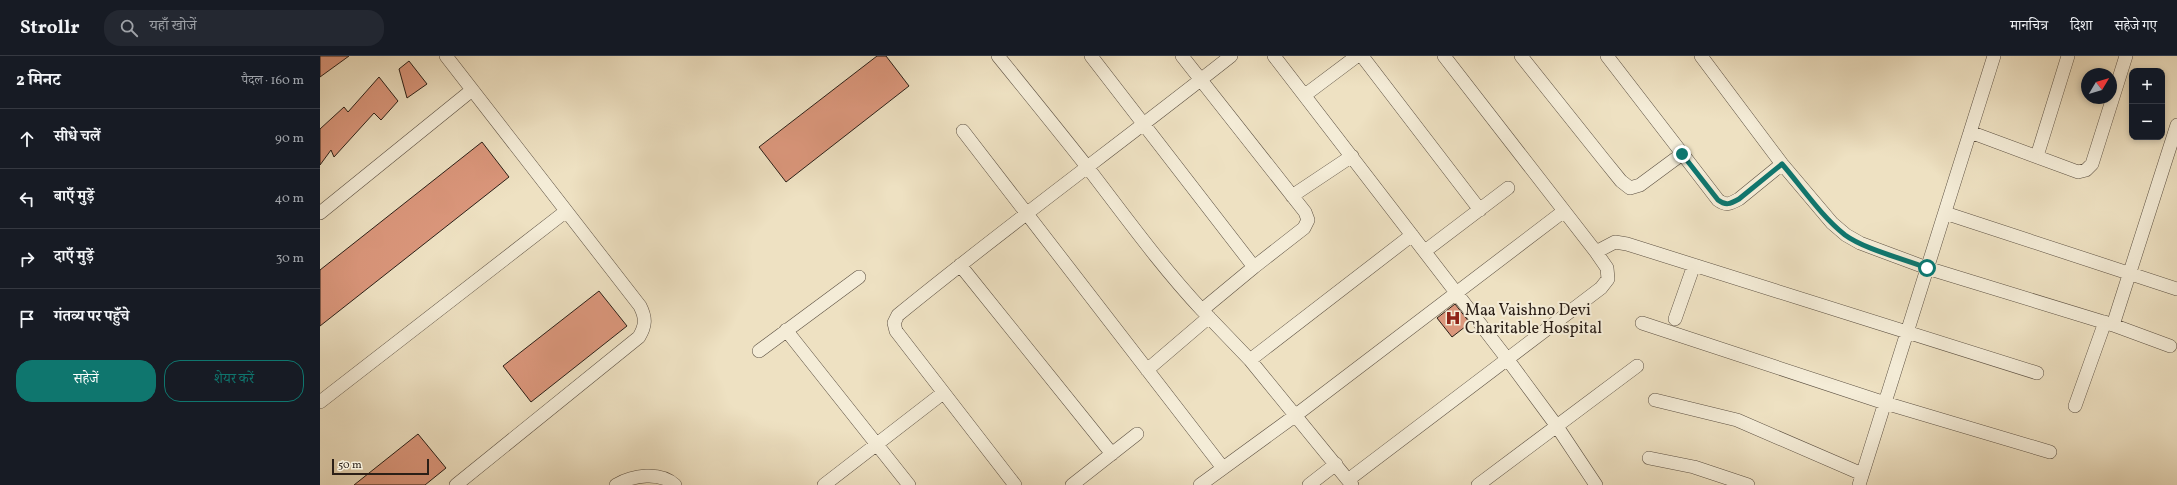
<!DOCTYPE html>
<html lang="hi">
<meta charset="utf-8">
<style>
:root{--surface:#171b24;--page:#242831;--text:#f1f3f6;--muted:#9ea1a6;--line:#363941;--accent:#0f766e}
body{margin:0;font-family:Vollkorn,"Noto Serif Devanagari",serif;background:var(--page);color:var(--text)}
.controls{position:absolute;right:12px;top:12px;display:grid;overflow:hidden;border-radius:8px;box-shadow:0 2px 6px #0003}
.controls button{width:36px;height:36px;display:grid;place-items:center;padding:0;border:0;border-bottom:1px solid var(--line);background:var(--surface);color:var(--text);font:20px sans-serif}
.compass{position:absolute;left:1761px;top:12px;width:36px;height:36px;border-radius:50%;background:var(--surface);box-shadow:0 2px 6px #0003;rotate:52deg}
.scale{position:absolute;left:12px;bottom:10px;width:97px;box-sizing:border-box;padding-left:4px;border:2px solid #2b1f17;border-top:0;font-size:11px;line-height:14px;white-space:nowrap;color:#2b1f17;-webkit-text-stroke:3px #f4ecd7;paint-order:stroke}
.stop{position:absolute;width:12px;height:12px;margin:-9px;border:3px solid #0f766e;border-radius:50%;background:#fff}
.stop.end{background:#0f766e;border-color:#fff;box-shadow:0 1px 4px #0008}
.list{margin:0;padding:0;list-style:none}
h2{display:flex;justify-content:space-between;align-items:center;height:52px;margin:0;padding:0 16px;font-size:17px}
h2 small{font-size:13px;font-weight:400;color:var(--muted)}
.list li{display:grid;grid-template-columns:26px 1fr auto;gap:12px;align-items:center;box-sizing:border-box;height:60px;padding:0 16px;border-top:1px solid var(--line)}
.list b{display:block;font-size:15px;white-space:nowrap}
.list em{font-size:13px;font-style:normal;color:var(--muted)}
.actions{display:flex;gap:8px;padding:12px 16px}
.actions a{flex:1;padding:9px 0;border:1px solid var(--accent);border-radius:16px;text-align:center;font-size:14px;color:var(--accent)}
.actions .main{background:var(--accent);color:#fff}
.icon{flex:none;width:22px;height:22px;fill:none;stroke:currentColor;stroke-width:2;stroke-linecap:round;stroke-linejoin:round}
.map{position:relative;flex:none;width:1857px;height:429px;overflow:hidden}
header{display:flex;align-items:center;gap:24px;box-sizing:border-box;height:56px;padding:0 20px;background:var(--surface);border-bottom:1px solid var(--line)}
header strong{font-size:19px}
nav{display:flex;gap:22px;margin-inline-start:auto;font-size:14px}
.search{width:280px;height:36px;background:var(--page);display:flex;align-items:center;gap:10px;box-sizing:border-box;padding:0 14px;border-radius:16px;color:var(--muted);font-size:15px}
main{display:flex}
aside{flex:1;background:var(--surface)}
.map>svg:first-child{display:block}
.building{fill:#db977c;stroke:#2b1f17}
.lines{fill:none;stroke-linecap:round;stroke-linejoin:round}
.minor-casing{stroke:#5c5042;stroke-width:14}
.minor{stroke:#f4ecd7;stroke-width:13}
.route{stroke:#0f766e;stroke-width:5}
.labels{text-anchor:middle;stroke-width:4;stroke-linejoin:round;paint-order:stroke}
.poi-label{font-size:16px;fill:#2b1f17;stroke:#f4ecd7;text-anchor:start}
</style>
<header>
<strong>Strollr</strong>
<div class="search"><svg class="icon" aria-label="search" viewBox="0 0 24 24"><circle cx="10" cy="10" r="6"/><path d="M15 15l6 6"/></svg>यहाँ खोजें</div>
<nav><a>मानचित्र</a><a>दिशा</a><a>सहेजे गए</a></nav>
</header>
<main>
<aside>
<h2>2 मिनट<small>पैदल · 160 m</small></h2>
<ul class="list">
<li><svg class="icon" aria-label="ahead" viewBox="0 0 24 24"><path d="M12 20V5M6 11l6-6 6 6"/></svg><div><b>सीधे चलें</b></div><em>90 m</em></li>
<li><svg class="icon" aria-label="left" viewBox="0 0 24 24"><path d="M17 20v-9H6M10 6l-5 5 5 5"/></svg><div><b>बाएँ मुड़ें</b></div><em>40 m</em></li>
<li><svg class="icon" aria-label="right" viewBox="0 0 24 24"><path d="M7 20v-9h11M14 6l5 5-5 5"/></svg><div><b>दाएँ मुड़ें</b></div><em>30 m</em></li>
<li><svg class="icon" aria-label="arrive" viewBox="0 0 24 24"><path d="M6 21V4h12l-3 4 3 4H6"/></svg><div><b>गंतव्य पर पहुँचे</b></div></li>
</ul>
<div class="actions"><a class="main">सहेजें</a><a>शेयर करें</a></div>
</aside>
<div class="map">
<svg width="1857" height="429" viewBox="0 0 1857 429">
<rect width="100%" height="100%" fill="#eee1c2"/>
<filter id="stains"><feTurbulence type="fractalNoise" baseFrequency=".005" numOctaves="4"/><feColorMatrix values="0 0 0 0 .2 0 0 0 0 .09 0 0 0 0 .02 0 0 0 .5 -.17"/></filter>
<radialGradient id="worn" r=".72"><stop offset=".6" stop-color="#630" stop-opacity="0"/><stop offset="1" stop-color="#630" stop-opacity=".3"/></radialGradient>
<!-- building -->
<path class="building" d="M0 0H29L0 21Z
M557 0H566L589 30 466 126 439 91Z
M89 5 107 28 87 42 79 13Z
M59 21 78 45 61 64 54 57 14 101 11 94 0 109V73L24 51 28 56Z
M162 86 189 121 0 270V214Z
M279 235 307 270 211 346 183 310Z
M1135 248 1150 267 1132 281 1117 262Z
M98 378 126 412 105 429H34Z"/>
<g class="lines">
<!-- minor casing -->
<g class="minor-casing">
<path id="minor" d="M126 0 320 250C326 262 326 269 319 281L136 429
M678 0C708 37 738 74 768 112 805 160 840 209 882 254
M771 0 934 211 882 254 930 304 1032 429
M862 0 985 156 988 164 984 172 934 211
M954 0 1188 304 1236 369 1276 429
M1042 0 1160 154
M1201 0 1284 104 1301 125 1310 132 1320 129 1362 98
M1287 0 1398 144C1406 150 1410 148 1419 143L1462 108
M1381 0 1462 108 1512 167 1526 179 1540 187 1607 212 1793 269 1850 290
M985 39 1037 0
M643 75 903 412
M1650 76 1758 116 1766 114 1772 108 1806 0
M1717 100 1748 0
M972 140 1032 100
M0 157 152 34
M1625 157 1857 233
M1105 195 1188 132
M1276 196 1295 186 1307 188 1717 317
M640 209 792 398
M1355 263 1374 209
M1322 267 1565 347 1730 396
M1793 269 1857 69
M466 274 589 429
M439 295 539 221
M930 304 1092 179
M827 314 889 261
M1335 344 1417 364 1542 418
M0 346 245 156
M1755 350 1785 266
M1329 402 1374 411 1428 429
M1028 424 1281 232 1288 223 1287 212 1276 196 1124 0
M296 429C313 419 340 415 355 429
M504 429 623 337
M695 429 576 275 574 267 578 259C687 170 801 87 911 0
M752 429 817 378
M880 429 976 359 1244 155
M989 429 1016 408
M1158 429 1317 310
M1539 429 1674 0"/>
</g>
<!-- minor -->
<use href="#minor" class="minor"/>
</g>
<g class="lines">
<!-- route -->
<path class="route" d="M1362 98 1398 144C1406 150 1410 148 1419 143L1462 108C1482 131 1501 160 1525 179 1544 193 1584 203 1607 212"/>
</g>
<!-- icons -->
<defs>
<g id="hospital-bare" transform="scale(1.2)"><path d="M-5-5h3v3.5h4V-5h3V5h-3V1.5h-4V5h-3Z" fill="#8f2418" stroke="#f4ecd7" stroke-width="2.5" paint-order="stroke"/></g>
</defs>
<g fill-rule="evenodd">
<use href="#hospital-bare" x="1133" y="262"/>
</g>
<g class="labels">
<!-- poi labels -->
<g class="poi-label">
<text x="1145" y="259">Maa Vaishno Devi<tspan x="1145" dy="18">Charitable Hospital</tspan></text>
</g>
</g>
<rect width="100%" height="100%" filter="url(#stains)"/>
<rect width="100%" height="100%" fill="url(#worn)"/>
</svg>
<div class="controls">
<button>+</button>
<button>−</button>
</div>
<svg class="compass" viewBox="-18 -18 36 36"><path d="M0-13l5 13h-10z" fill="#e53935"/><path d="M0 13l5-13h-10z" fill="#9ea1a6"/></svg>
<div class="scale">50 m</div>
<div class="stop" style="left:1607px;top:212px"></div>
<div class="stop end" style="left:1362px;top:98px"></div>
</div>
</main>
